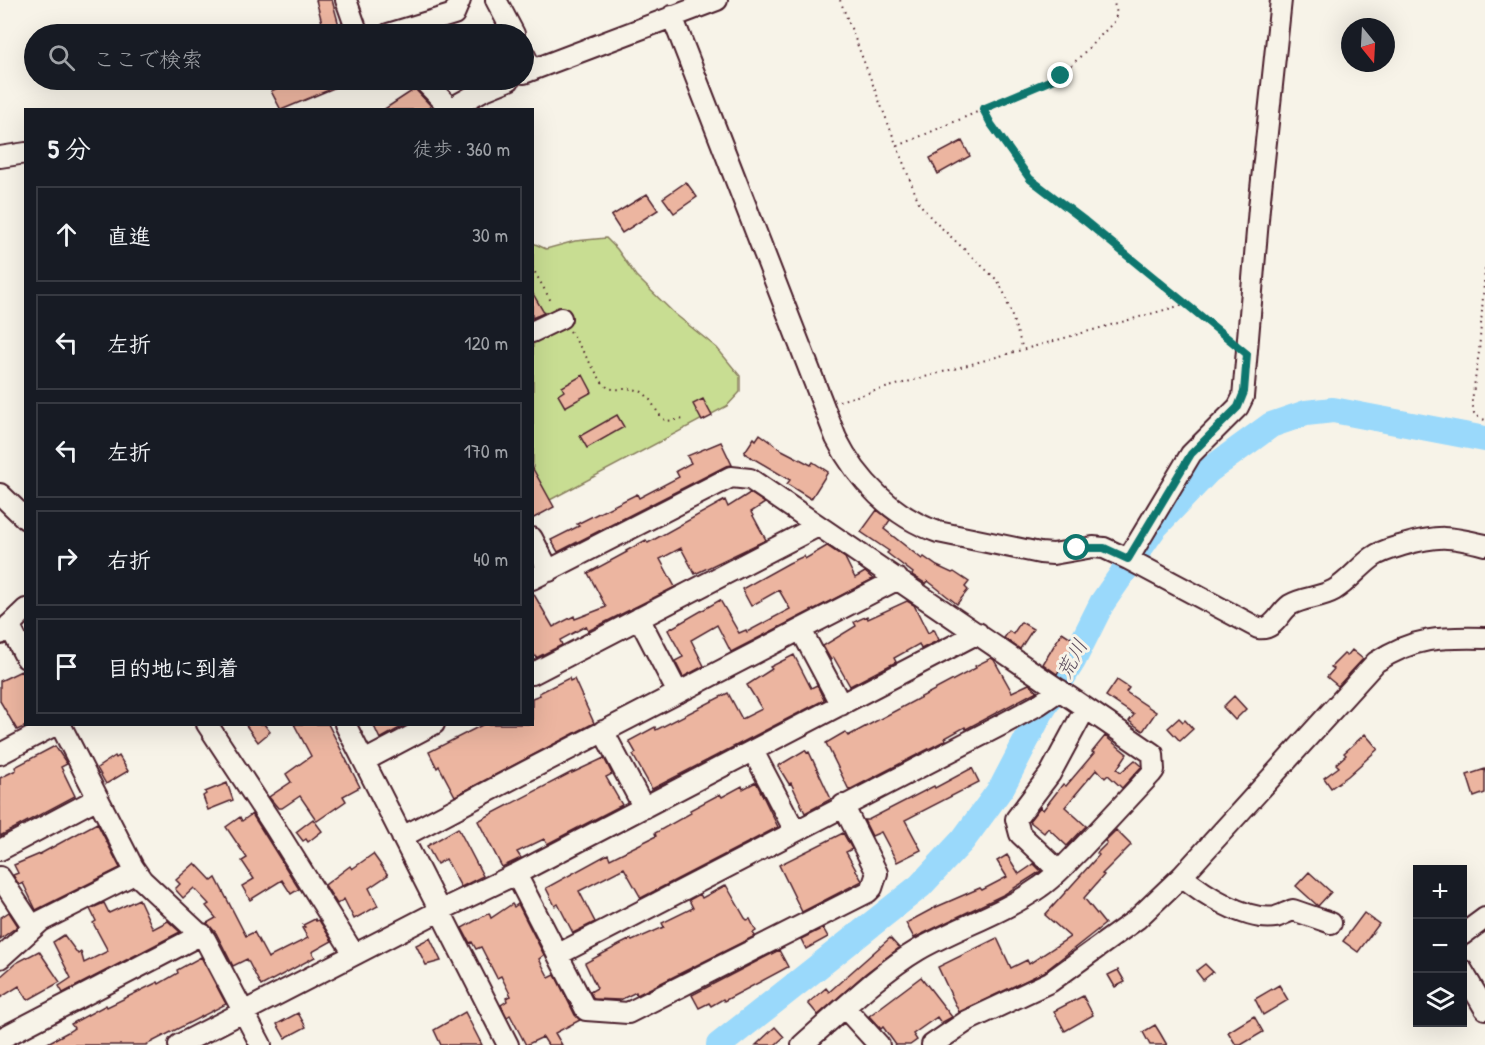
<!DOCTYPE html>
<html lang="ja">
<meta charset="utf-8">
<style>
:root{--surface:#171b24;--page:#242831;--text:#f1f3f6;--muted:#9ea1a6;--line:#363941}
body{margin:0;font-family:"Patrick Hand","Klee One",sans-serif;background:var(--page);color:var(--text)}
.controls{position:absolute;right:18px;bottom:18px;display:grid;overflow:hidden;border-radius:0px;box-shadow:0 6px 24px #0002}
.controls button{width:54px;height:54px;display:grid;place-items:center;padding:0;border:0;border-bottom:2px solid var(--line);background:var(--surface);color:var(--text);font:30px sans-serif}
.compass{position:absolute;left:1341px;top:18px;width:54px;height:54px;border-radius:50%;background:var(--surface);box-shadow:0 6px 24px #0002;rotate:162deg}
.stop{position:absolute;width:18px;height:18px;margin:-14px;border:4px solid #0f766e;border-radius:50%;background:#fff}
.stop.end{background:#0f766e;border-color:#fff;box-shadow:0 2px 6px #0008}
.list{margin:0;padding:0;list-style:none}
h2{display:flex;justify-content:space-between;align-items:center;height:78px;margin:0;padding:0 24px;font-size:26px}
h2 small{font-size:20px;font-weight:400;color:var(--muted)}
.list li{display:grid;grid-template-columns:39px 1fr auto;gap:18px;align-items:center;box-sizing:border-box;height:96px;margin:0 12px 12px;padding:0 12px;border:2px solid var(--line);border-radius:0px}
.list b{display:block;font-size:22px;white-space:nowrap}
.list em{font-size:20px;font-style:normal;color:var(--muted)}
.icon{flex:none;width:33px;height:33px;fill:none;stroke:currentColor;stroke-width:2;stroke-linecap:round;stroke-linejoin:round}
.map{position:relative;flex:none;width:1485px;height:1045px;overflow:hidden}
.search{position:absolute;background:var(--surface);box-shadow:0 6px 24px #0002;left:24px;top:24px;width:510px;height:66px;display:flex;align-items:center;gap:15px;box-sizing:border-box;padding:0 21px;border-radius:33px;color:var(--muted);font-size:22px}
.panel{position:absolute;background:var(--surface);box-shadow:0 6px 24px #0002;left:24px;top:108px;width:510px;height:618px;border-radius:0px}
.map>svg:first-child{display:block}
.green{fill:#c8dd92;stroke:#897e5e;stroke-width:1.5}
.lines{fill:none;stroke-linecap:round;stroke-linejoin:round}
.river{stroke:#9ad9fb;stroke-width:26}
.building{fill:#ecb5a0;stroke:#4a1f2b;stroke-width:1.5}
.minor-casing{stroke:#4a1f2b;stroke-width:24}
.path{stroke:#4a1f2b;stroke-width:2;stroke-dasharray:1.5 4.5;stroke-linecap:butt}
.minor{stroke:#f7f3e8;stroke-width:20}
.route{stroke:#0f766e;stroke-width:8}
.labels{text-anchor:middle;stroke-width:6;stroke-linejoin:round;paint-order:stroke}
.water-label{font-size:21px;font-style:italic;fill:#5e4e5f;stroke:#f7f3e8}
</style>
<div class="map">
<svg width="1485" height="1045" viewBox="0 0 1485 1045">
<rect width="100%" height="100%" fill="#f7f3e8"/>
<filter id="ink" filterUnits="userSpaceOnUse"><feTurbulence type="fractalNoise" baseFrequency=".0167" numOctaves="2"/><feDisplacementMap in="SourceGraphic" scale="12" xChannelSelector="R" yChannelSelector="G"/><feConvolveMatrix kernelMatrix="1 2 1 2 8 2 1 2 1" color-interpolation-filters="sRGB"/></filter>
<g filter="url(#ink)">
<!-- green -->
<path class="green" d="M606 238 617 249 636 276 675 314 717 348 740 376V392L727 406 533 509V243L546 249 575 241Z"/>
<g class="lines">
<!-- river -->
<path class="river" d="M719 1045 920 886 963 840 1002 787 1040 714 1073 661 1102 603 1154 528 1208 471 1271 425 1306 413 1333 410 1485 439"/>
</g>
<!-- building -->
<path class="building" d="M316 0H332L340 29 325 34Z
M296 80H353L281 110 271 91Z
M415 89 431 106 426 110H383Z
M962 141 970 156 938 174 930 158Z
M686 182 697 197 674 213 663 198Z
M647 194 658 210 622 233 611 216Z
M532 292 544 313 532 318Z
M583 375 592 392 565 407 558 395 564 391 562 387Z
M703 399 712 416 702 421 693 404Z
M617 415 624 427 587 448 580 436Z
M760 434 782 450 811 465 813 462 828 472 811 499 787 484 790 480 744 453 754 438 756 440Z
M721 442 732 465 726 466 558 552 551 540 579 526 577 524 637 494 639 498 679 477 676 471 691 463 687 456Z
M532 467 554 507 532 519Z
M750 493 765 503 751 512 766 540 695 574 681 548 660 559 675 587 588 631 586 626 560 640 562 645 536 658 532 651V591L553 627 574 616 575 619 606 607 588 573 627 552 626 551 646 540 648 543 725 500 728 507Z
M877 510 890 520 884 529 922 559 924 557 937 566 952 573 954 572 969 582 965 587 968 590 957 604 928 581 926 584 912 575 913 573 887 553 889 551 861 532Z
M827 546 845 558 855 578 865 572 873 579 731 652 717 625 691 640 704 666 683 677 675 661 683 657 668 630 720 600 739 633 746 630 747 632 790 609 779 590 751 606 742 589 789 563 804 556 805 559Z
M907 601 914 605 928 633 934 629 939 640 921 649 919 644 894 658 896 662 850 686 834 658 831 660 823 646 856 626 854 622 867 616 868 619Z
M1021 622 1033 629 1020 649 1004 638 1009 631 1013 634Z
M1062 632 1076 641 1057 674 1043 664Z
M1352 650 1363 659 1338 686 1327 677 1334 669 1331 667 1344 654 1347 656Z
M794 655 811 688 817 685 824 700 652 789 633 755 636 753 629 741 655 727 656 730 728 693 742 719 762 709 747 685 772 669 770 667Z
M991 658 994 660 1012 692 1029 684 1037 691 966 729 965 727 945 738 946 740 849 790 826 743 845 732 848 736 976 668 975 666Z
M21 671 26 680V726L17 730 0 701V681Z
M569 678 570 681 574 679 594 723 455 796 439 766 437 768 429 752 484 724H532V698L540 695 539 693Z
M1117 680 1129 688 1126 692 1156 712 1143 731 1129 721 1134 715 1106 696Z
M1234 696 1246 709 1235 720 1223 707Z
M1179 718 1183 722 1185 720 1193 729 1180 741 1168 728Z
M245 724H264L270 732 258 742Z
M294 724H328L360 787 343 796 346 801 317 821 300 796 282 808H278L269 797 291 782 286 774 311 756Z
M373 724H407L380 739Z
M1365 734 1378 749 1348 776 1331 788 1324 778 1339 767 1336 764 1346 755 1344 753Z
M1105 736 1127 754 1117 769 1121 772 1135 760 1142 766 1122 788 1108 775 1105 778 1097 769 1065 807 1086 826 1067 846 1048 828 1044 833 1029 821 1040 807 1043 810 1063 784 1066 786 1094 753 1092 752Z
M55 746 67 764 61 767 75 796 0 836V778L16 770 15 767Z
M805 750 807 753 809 752 831 799 805 813 791 783 789 784 778 766Z
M115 756 116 758 119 756 128 771 106 784 97 768Z
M604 758 612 774 606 777 622 805 547 844 544 839 517 852 521 858 502 867 478 821 572 772V773Z
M972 768 979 782 905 820 921 850 897 862 881 832 872 836 864 820H868L934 786 935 788Z
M1485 769V793L1474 797 1467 775Z
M756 782 778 827 641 898 624 868 579 891 595 922 573 933 558 904 555 906 546 888 608 854 610 859 656 836 655 833 691 813 690 810 720 794 722 797 742 786 743 789Z
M227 783 233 800 208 810 203 796 206 794 205 792Z
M252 814 299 889 291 894 282 880 250 900 242 886 254 879 242 861 247 858 226 827 240 817 242 821Z
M313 819 322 831 308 842 306 839 303 841 296 832Z
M97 823 120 868 36 910 23 883 19 885 13 875 18 873 14 865 40 854Z
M458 828 483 876 461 887 446 859 437 864 427 846Z
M1116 830 1131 845 1102 874 1104 875 1084 898 1105 924 1044 972 959 1012 938 967 997 938 1011 968 1027 960 1029 964 1070 937 1045 915 1099 855 1097 853 1107 843 1105 841Z
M843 833 852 849 846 852 862 881 802 912 779 865Z
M373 854 388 875 369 888 378 906 354 919 344 899 337 904 325 885 350 866 352 869Z
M1007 855 1019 874 1034 864 1041 871 1005 894 914 938 906 923 934 908 980 888 982 890 1007 877 997 861Z
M195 863 212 881 216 878 246 936 254 932 268 958 308 938 302 928 305 927 303 925 315 919 316 921 319 920 332 941 312 952 315 957 261 986 247 959 233 966 216 933 207 923 216 918 206 906 209 904 194 888 183 898 175 889 180 884 176 880Z
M1309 872 1331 892 1318 906 1296 886Z
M726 885 745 918 747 920 750 919 756 931 753 933 755 936 637 995 636 992 620 1000 594 999 590 992 597 988 585 963 621 944 631 939 632 941 664 927 662 923 693 908 689 900 700 894 702 898Z
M139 899 153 929 168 921 180 932 63 993 59 986 71 978 53 942 64 935 78 954 81 952 84 963 108 951 93 923 96 921 90 909 104 903 109 913Z
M512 904 514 907 518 904 544 955 539 959 549 978 555 975 575 1015 580 1020 555 1033 562 1045H548L543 1037 526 1045 510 1015 507 1017 501 1005 507 1001 506 998 511 996 501 976 497 978 481 947 476 949 472 942 470 943 462 928 489 913 491 918Z
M9 912 18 926 0 939V918Z
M1364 913 1379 924 1358 952 1343 941Z
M823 928 828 937 806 949 801 939Z
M430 938 441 961 426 965 416 945Z
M890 938 899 948 866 973 818 1015 808 1003 826 988 829 992Z
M779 950 788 967 724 1001 723 999 711 1006 709 1003 699 1008 692 995Z
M39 951 60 982 28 1000 19 986 0 998V977L16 963Z
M201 957 226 1004 146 1045H44L68 1032 74 1028 71 1024 106 1005 107 1007 158 982 159 984 178 973 177 970Z
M1205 964 1213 972 1203 980 1196 971Z
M1118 970 1125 982 1115 987 1108 975Z
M921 977 952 1017 941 1023 937 1017 913 1034 917 1040 910 1045H896L883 1027 881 1029 869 1016Z
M1279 985 1288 1000 1263 1015 1255 999Z
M1083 996 1093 1015 1065 1031 1054 1011Z
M465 1012 482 1045H441L434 1030Z
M298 1013 306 1027 285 1038 277 1024Z
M1254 1016 1263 1032 1241 1045H1236L1228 1032Z
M1155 1025 1160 1033 1167 1045H1150L1143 1032Z
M775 1027 784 1037 775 1045H756Z"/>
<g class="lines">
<!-- minor casing -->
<g class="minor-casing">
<path id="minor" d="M346 0 358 34
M496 0 514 34
M672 16 836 438C857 480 893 517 938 532L1040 553 1053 554 1093 547 1104 548 1128 559 1258 628C1274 631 1279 613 1290 605 1303 597 1320 598 1334 590 1349 581 1359 567 1373 557 1381 551 1393 548 1403 545 1438 535 1449 536 1485 545
M388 34 454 14 460 0
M524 54 532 70
M524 73 717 0
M423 80 450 108
M448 110 482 91 509 80
M0 157 26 153
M532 332 561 318
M0 494 26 519
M532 538 549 571
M1128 559 1191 454 1238 407 1243 397 1259 208 1281 0
M532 579 731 477 750 479 1153 754 1154 770 1151 774C1128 799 1104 825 1080 850 1067 863 1055 877 1040 887 1002 914 958 927 918 950 879 973 837 1015 802 1045
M639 618 678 693
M9 625 26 658
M801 630 841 705
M0 634 26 609
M532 674 818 526
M60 724 133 867 142 880 205 939 261 1045
M207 724 274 826 354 954
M345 724 508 1045
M603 731 644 808
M753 751 795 831
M0 754 57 724
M364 761 434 724
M402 837 527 771 898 579
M0 850 98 798
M1059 871 1020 834 1016 819 1050 774 1085 709
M516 874 586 1010 628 1013 868 892 872 888 877 873 843 805
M1182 876C1203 894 1247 922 1276 917 1281 915 1288 912 1293 910L1331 923
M0 877 33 927
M1462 935 1485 918
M559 954 1001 725 1038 705 1060 690
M0 958 41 921 136 873
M1462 970 1485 1009
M845 1008 879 1045
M0 1039 202 934
M179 1045 441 910 516 874 978 633
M932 1045 967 1021 1050 982 1137 919 1182 876 1376 662C1414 637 1441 637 1485 638"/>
</g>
<!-- path -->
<path class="path" d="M840 0 919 203 932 219 998 281 1004 293 1023 349
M983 109 991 124 1030 179 1231 340
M898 146 1061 76 1114 22 1117 13 1113 0
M532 267 552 303
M1485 269 1479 352 1472 401 1474 413 1480 418 1485 420
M570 331 602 382 608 388C618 391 628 387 637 390 652 394 654 413 666 421L685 419
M839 401 1186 304"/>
<!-- minor -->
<use href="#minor" class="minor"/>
</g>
</g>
<g class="lines" filter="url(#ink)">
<!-- route -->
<path class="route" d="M1061 76 983 109 991 124 1030 179 1085 221 1247 354 1244 392 1238 407 1191 454 1128 559 1104 548H1077"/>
</g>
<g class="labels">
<!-- water labels -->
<g class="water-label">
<text transform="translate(1072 659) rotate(-61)" y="7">荒川</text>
</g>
</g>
</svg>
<div class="controls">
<button>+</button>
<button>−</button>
<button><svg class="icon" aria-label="layers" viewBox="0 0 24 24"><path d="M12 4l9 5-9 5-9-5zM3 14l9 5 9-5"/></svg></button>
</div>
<svg class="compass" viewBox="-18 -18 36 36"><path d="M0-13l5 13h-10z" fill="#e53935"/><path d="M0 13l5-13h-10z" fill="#9ea1a6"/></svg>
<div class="stop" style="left:1077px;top:548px"></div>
<div class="stop end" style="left:1061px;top:76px"></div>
<div class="search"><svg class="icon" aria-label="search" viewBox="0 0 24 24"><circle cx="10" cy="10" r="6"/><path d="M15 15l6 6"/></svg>ここで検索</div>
<section class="panel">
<h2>5 分<small>徒歩 · 360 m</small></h2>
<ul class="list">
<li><svg class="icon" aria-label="ahead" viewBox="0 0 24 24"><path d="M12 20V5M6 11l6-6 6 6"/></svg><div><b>直進</b></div><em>30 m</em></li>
<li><svg class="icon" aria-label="left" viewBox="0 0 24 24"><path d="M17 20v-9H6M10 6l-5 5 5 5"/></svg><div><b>左折</b></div><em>120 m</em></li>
<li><svg class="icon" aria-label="left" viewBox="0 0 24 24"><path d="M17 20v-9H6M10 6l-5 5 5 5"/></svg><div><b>左折</b></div><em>170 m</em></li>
<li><svg class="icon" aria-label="right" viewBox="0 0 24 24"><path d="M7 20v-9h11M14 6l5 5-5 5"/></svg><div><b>右折</b></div><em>40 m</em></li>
<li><svg class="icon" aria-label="arrive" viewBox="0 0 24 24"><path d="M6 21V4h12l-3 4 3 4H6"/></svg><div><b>目的地に到着</b></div></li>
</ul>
</section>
</div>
